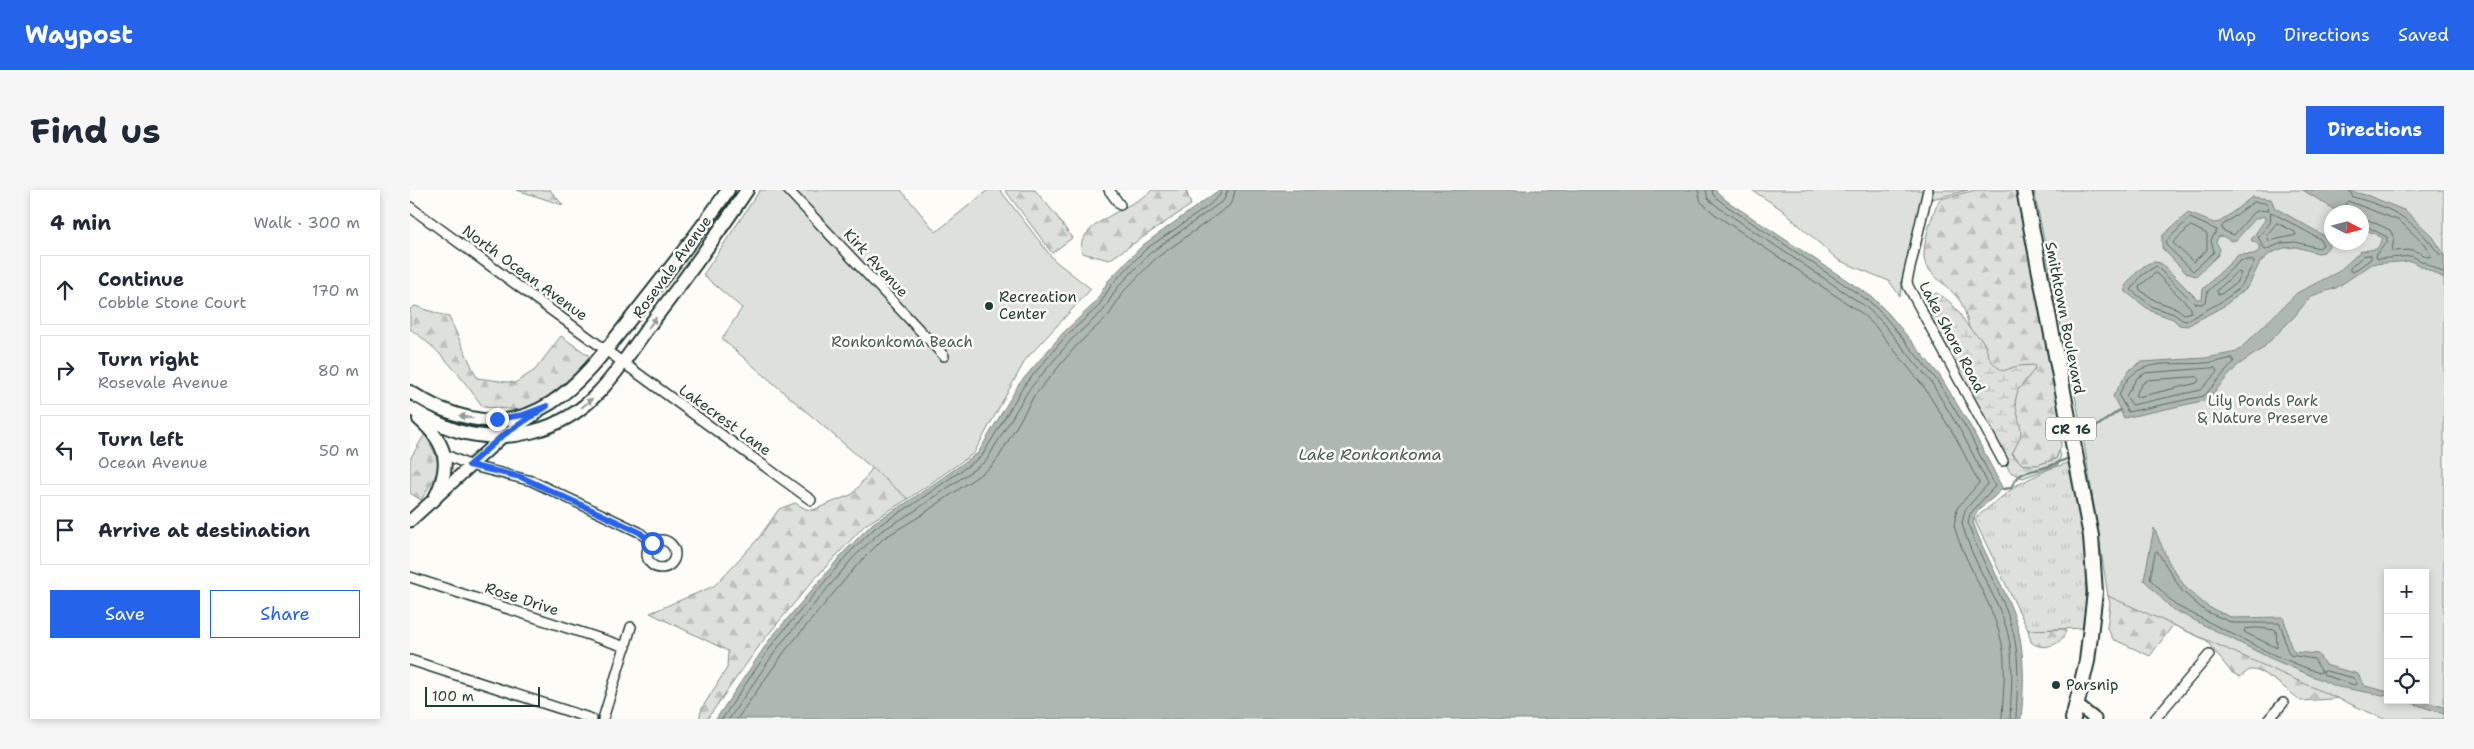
<!DOCTYPE html>
<meta charset="utf-8">
<style>
:root{--surface:#fff;--page:#f6f6f7;--text:#1f2937;--muted:#747a83;--line:#e0e1e3;--accent:#2563eb}
body{margin:0;font-family:"Shantell Sans",sans-serif;background:var(--page);color:var(--text)}
.controls{position:absolute;right:15px;bottom:15px;display:grid;overflow:hidden;border-radius:0px;box-shadow:0 2px 8px #0003}
.controls button{width:45px;height:45px;display:grid;place-items:center;padding:0;border:0;border-bottom:1px solid var(--line);background:var(--surface);color:var(--text);font:25px sans-serif}
.compass{position:absolute;left:1914px;top:15px;width:45px;height:45px;border-radius:50%;background:var(--surface);box-shadow:0 2px 8px #0003;rotate:96deg}
.scale{position:absolute;left:15px;bottom:12px;width:115px;box-sizing:border-box;padding-left:5px;border:2px solid #1f3d34;border-top:0;font-size:14px;line-height:18px;white-space:nowrap;color:#1f3d34;-webkit-text-stroke:4px #fdfcf7;paint-order:stroke}
.stop{position:absolute;width:15px;height:15px;margin:-11px;border:4px solid #2563eb;border-radius:50%;background:#fff}
.stop.end{background:#2563eb;border-color:#fff;box-shadow:0 1px 5px #0008}
.list{margin:0;padding:0;list-style:none}
h2{display:flex;justify-content:space-between;align-items:center;height:65px;margin:0;padding:0 20px;font-size:21px}
h2 small{font-size:16px;font-weight:400;color:var(--muted)}
.list li{display:grid;grid-template-columns:32px 1fr auto;gap:15px;align-items:center;box-sizing:border-box;height:70px;margin:0 10px 10px;padding:0 10px;border:1px solid var(--line);border-radius:0px}
.list b{display:block;font-size:19px;white-space:nowrap}
.list p{margin:0;font-size:16px;white-space:nowrap;color:var(--muted)}
.list em{font-size:16px;font-style:normal;color:var(--muted)}
.actions{display:flex;gap:10px;padding:15px 20px}
.actions a{flex:1;padding:11px 0;border:1px solid var(--accent);border-radius:0px;text-align:center;font-size:18px;color:var(--accent)}
.actions .main{background:var(--accent);color:#fff}
.icon{flex:none;width:28px;height:28px;fill:none;stroke:currentColor;stroke-width:2;stroke-linecap:round;stroke-linejoin:round}
.map{position:relative;flex:none;width:2034px;height:529px;overflow:hidden;border-radius:0px}
header{display:flex;align-items:center;gap:30px;box-sizing:border-box;height:70px;padding:0 25px;background:var(--accent);color:#fff}
header strong{font-size:24px}
nav{display:flex;gap:28px;margin-inline-start:auto;font-size:18px}
.intro{display:flex;align-items:center;justify-content:space-between;box-sizing:border-box;height:120px;padding:0 30px}
h1{margin:0;font-size:35px}
.button{padding:12px 22px;border-radius:0px;background:var(--accent);color:#fff;font-size:18px;font-weight:700}
main{display:flex;gap:30px;padding:0 30px}
aside{flex:1;background:var(--surface);border-radius:0px;box-shadow:0 2px 8px #0003}
.map>svg:first-child{display:block}
.grass{fill:url(#grass-tufts);stroke:#7e8e88}
.forest{fill:url(#forest-firs);stroke:#7e8e88}
.wetland{fill:url(#wetland-marsh);stroke:#7e8e88}
.park{fill:#dde0db;stroke:#7e8e88;fill-rule:evenodd}
.water{fill:#aeb8b1;stroke:#75877f}
.lines{fill:none;stroke-linecap:round;stroke-linejoin:round}
.shore{stroke:#586e66;stroke-width:1}
.stream{stroke:#75877f;stroke-width:2.5}
.minor-casing{stroke:#1f3d34;stroke-width:12}
.tertiary-casing{stroke:#1f3d34;stroke-width:15}
.secondary-casing{stroke:#1f3d34;stroke-width:16}
.primary-casing{stroke:#1f3d34;stroke-width:18}
.minor{stroke:#fdfcf7;stroke-width:9}
.tertiary{stroke:#fdfcf7;stroke-width:11}
.secondary{stroke:#fdfcf7;stroke-width:12}
.primary{stroke:#fdfcf7;stroke-width:14}
.oneway{fill:#8e9c96}
.route{stroke:#2563eb;stroke-width:6}
.poi-dot{fill:#1f3d34;stroke:#fdfcf7;stroke-width:2}
.labels{text-anchor:middle;stroke-width:5;stroke-linejoin:round;paint-order:stroke}
.shield{fill:#fdfcf7;stroke:#62766e;stroke-width:1}
.shield-label{font-size:14px;font-weight:bold;fill:#1f3d34}
.street-label{font-size:15px;fill:#1f3d34;stroke:#fdfcf7}
.poi-label{font-size:15px;fill:#1f3d34;stroke:#fdfcf7;text-anchor:start}
.park-label{font-size:15px;fill:#455e55;stroke:#fdfcf7}
.water-label{font-size:16px;font-style:italic;fill:#435c53;stroke:#fdfcf7}
</style>
<header>
<strong>Waypost</strong>
<nav><a>Map</a><a>Directions</a><a>Saved</a></nav>
</header>
<div class="intro"><h1>Find us</h1><a class="button">Directions</a></div>
<main>
<aside>
<h2>4 min<small>Walk · 300 m</small></h2>
<ul class="list">
<li><svg class="icon" aria-label="ahead" viewBox="0 0 24 24"><path d="M12 20V5M6 11l6-6 6 6"/></svg><div><b>Continue</b><p>Cobble Stone Court</p></div><em>170 m</em></li>
<li><svg class="icon" aria-label="right" viewBox="0 0 24 24"><path d="M7 20v-9h11M14 6l5 5-5 5"/></svg><div><b>Turn right</b><p>Rosevale Avenue</p></div><em>80 m</em></li>
<li><svg class="icon" aria-label="left" viewBox="0 0 24 24"><path d="M17 20v-9H6M10 6l-5 5 5 5"/></svg><div><b>Turn left</b><p>Ocean Avenue</p></div><em>50 m</em></li>
<li><svg class="icon" aria-label="arrive" viewBox="0 0 24 24"><path d="M6 21V4h12l-3 4 3 4H6"/></svg><div><b>Arrive at destination</b></div></li>
</ul>
<div class="actions"><a class="main">Save</a><a>Share</a></div>
</aside>
<div class="map">
<svg width="2034" height="529" viewBox="0 0 2034 529">
<defs>
<pattern id="grass-tufts" width="24" height="20" patternUnits="userSpaceOnUse" patternTransform="scale(1.25)"><rect width="24" height="20" fill="#dde0db"/><path d="M3 7l-1-3M5 7V3M7 7l1-3M15 17l-1-3M17 17v-4M19 17l1-3" fill="none" stroke="#bdc1bd"/></pattern>
<pattern id="forest-firs" width="22" height="20" patternUnits="userSpaceOnUse" patternTransform="scale(1.25)"><rect width="22" height="20" fill="#dde0db"/><path d="M5 1l3.5 6h-7zM16 11l3.5 6h-7z" fill="#bdc1bd"/></pattern>
<pattern id="wetland-marsh" width="20" height="14" patternUnits="userSpaceOnUse" patternTransform="scale(1.25)"><rect width="20" height="14" fill="#dde0db"/><path d="M1 5h8M5 5V1M11 12h8M15 12V8" fill="none" stroke="#bdc1bd"/></pattern>
</defs>
<rect width="100%" height="100%" fill="#fdfcf7"/>
<filter id="ink" filterUnits="userSpaceOnUse"><feTurbulence type="fractalNoise" baseFrequency=".02" numOctaves="2"/><feDisplacementMap in="SourceGraphic" scale="10" xChannelSelector="R" yChannelSelector="G"/><feConvolveMatrix kernelMatrix="1 2 1 2 8 2 1 2 1" color-interpolation-filters="sRGB"/></filter>
<g filter="url(#ink)">
<!-- grass -->
<path class="grass" d="M1662 272 1675 350 1676 438 1618 440 1564 329 1607 295 1639 279Z"/>
<!-- forest -->
<path class="forest" d="M107 0H140L153 15Z
M595 0H625L646 25 662 48 642 63Z
M742 0H776L781 15 699 70 672 63C663 34 726 17 742 0Z
M1566 0H1607L1651 228V257L1646 269 1627 275H1613C1596 258 1574 225 1567 201 1560 174 1564 135 1550 111 1542 98 1515 83 1514 68 1513 52 1522 23 1530 9Z
M5 116 39 127 67 188 105 193 125 180 151 146 181 167 152 204 110 220 73 217C52 188 31 160 0 139V119Z
M15 244C34 279 31 277 11 310L0 303V269Z
M464 276 497 304 498 309 455 335 400 394 352 452 297 529H289L292 518 317 478 318 461 240 423 304 396 348 349 369 319 385 313 396 319 403 320 443 304Z
M1701 389 1935 508 1891 511C1881 503 1853 478 1840 480 1837 481 1833 485 1830 487L1821 482 1796 450 1763 435 1740 466 1703 449 1697 438 1700 413 1698 406Z
M1656 439C1654 455 1633 462 1621 452L1618 440Z"/>
<!-- wetland -->
<path class="wetland" d="M1526 103C1545 112 1549 124 1560 139 1563 143 1569 146 1572 150 1580 164 1576 170 1593 181L1607 176 1624 175 1625 179 1608 200 1605 212 1611 240 1610 248 1602 264 1613 275H1627L1646 269 1649 261 1651 265 1648 275 1613 288 1600 282 1515 116V109Z"/>
<!-- park -->
<path class="park" d="M350 0H491L526 42 578 0H590L644 70 681 99 616 169 564 263 498 309 312 149 332 118 293 85Z
M1342 0H1558L1510 12 1490 106 1479 91 1428 70 1371 19Z
M1624 0H2034V529H1974L1698 406 1673 246ZM1922 22H1952V52H1922ZM1978 383H2015V510H1978Z"/>
<!-- water -->
<path class="water" d="M809 0H1305L1317 11 1462 107 1479 124 1530 186 1562 239 1592 297C1589 308 1565 316 1563 332 1575 368 1598 401 1608 438 1615 468 1614 498 1611 529H306L360 449 435 361 463 333 499 311 568 263 609 194 653 143 685 113 698 91 733 55Z
M1893 0H1936L1959 6 1996 21 2023 47 2034 64V88L2001 71 1962 74 1926 98 1901 106 1884 127 1852 159 1828 175 1797 210 1714 228 1703 206 1719 180 1731 172 1796 168 1827 162 1887 103 1928 82 1951 61 1967 59 1973 48 1952 38V22H1928Z
M1842 7 1861 9 1865 18 1913 45 1918 50 1919 56 1914 62 1908 63 1886 57 1874 58 1861 63 1850 72 1839 95 1833 101 1814 116 1777 136 1769 135 1763 129 1741 121 1716 102 1715 96C1725 85 1737 66 1752 74L1787 109H1792L1793 99 1828 65 1844 64 1849 61V55L1841 50 1855 30 1854 26 1845 29 1826 50 1822 51 1812 46 1808 47 1806 52 1810 59 1808 65 1786 86 1776 83 1752 58V46L1778 23 1804 33 1810 32Z
M1744 338 1759 373 1776 398 1798 417 1823 428 1873 427C1878 439 1877 451 1884 462L1908 464 1915 475 1948 484 1955 496 1978 502V506L1928 497 1862 469 1762 419 1734 390Z
M1993 510H2009L2034 517V524Z"/>
<g class="lines">
<!-- shore -->
<path class="shore" d="M1288 0 1291 12 1306 25 1450 122 1465 136 1514 197 1546 248 1569 293 1547 318 1544 336C1555 373 1578 405 1589 442 1598 471 1593 499 1592 529
M1296 0 1298 9 1311 19 1455 116 1471 131 1521 192 1553 245 1578 294 1555 320 1552 333C1561 371 1586 403 1597 440 1605 470 1601 499 1600 529
M1302 0 1303 5 1314 14 1459 111 1475 127 1526 189 1558 241 1585 296 1560 324 1558 333C1569 369 1592 401 1602 438 1611 469 1607 498 1606 529
M1939 0 1943 7C1984 18 2004 30 2029 64L2034 65
M1844 12 1857 13 1859 21 1849 20 1842 24 1824 45 1812 40V36Z
M1861 22 1910 49 1913 55 1909 58 1885 52 1872 53 1855 60 1848 47 1860 33Z
M1937 22 1935 14 1938 11 1990 31 2015 55 2021 66 2018 67 2003 60 1982 61 1984 48 1980 40 1952 27
M1780 28 1807 40 1801 50 1804 62 1783 81 1757 56 1756 52Z
M1867 33 1885 42 1886 45 1859 51 1857 45Z
M1952 34 1977 47V52L1966 65 1967 69 2002 66 2034 83
M1781 36 1797 44V60L1783 72 1763 53Z
M1961 65V69L1943 82 1940 81V78L1953 66Z
M1842 70 1844 73 1830 98 1811 112 1776 131 1772 130 1764 124 1743 117 1721 100 1732 85 1746 76 1784 113 1792 114 1796 111 1798 101 1830 71Z
M1827 82 1831 83 1826 93 1811 104H1808L1807 101Z
M1746 83 1781 118V122L1774 124 1768 119 1746 111 1730 100 1729 97Z
M1822 168 1824 172 1794 206 1718 222 1709 206C1722 165 1761 176 1795 173 1804 173 1813 170 1822 168Z
M1805 178 1807 182 1791 200 1722 215 1716 206 1727 188 1736 183Z
M1787 187 1789 190 1787 193 1728 207 1725 205 1732 194 1738 190Z
M1747 361 1772 401 1795 421 1823 433H1869C1875 442 1873 454 1880 465L1904 469 1912 482 1909 483 1864 465 1765 415 1740 389 1745 363Z
M1848 438 1866 440 1867 458 1834 442 1835 439Z
M1916 481 1944 488 1947 494 1944 495 1914 485 1913 482Z
M312 529 364 452 438 364 466 337 502 315 572 266 613 197 656 146 688 117 702 94 736 59 797 17 810 5 811 0
M319 529 369 456 443 368 470 342 506 320 576 271 618 201 661 150 693 121 707 98 740 63 814 10 818 0
M327 529 375 461 448 374 474 348 510 326 581 277 589 267 624 206 667 155 699 125 713 102 745 69 819 16 823 9 825 0"/>
<!-- stream -->
<path class="stream" d="M1673 246 1710 220
M1593 299 1601 298C1610 280 1616 283 1633 278 1641 276 1649 272 1657 269"/>
<!-- minor casing -->
<g class="minor-casing">
<path id="minor" d="M378 0 534 166
M699 0 710 15
M1518 0 1497 91 1498 96 1593 271
M0 17 401 310
M34 264 59 275 122 291 229 342 242 353
M237 364a14 14 0 1 1 28 0a14 14 0 1 1-28 0Z
M0 387 216 457
M0 470 182 529
M193 529 221 437
M1745 529 1799 465
M1859 529 1873 513"/>
</g>
<!-- tertiary casing -->
<g class="tertiary-casing">
<path id="tertiary" d="M0 331 92 247 127 223
M1667 515 1685 529"/>
</g>
<!-- secondary casing -->
<g class="secondary-casing">
<path id="secondary" d="M0 202C12 209 24 217 37 221 127 256 174 188 222 127 255 85 288 44 318 0
M0 218C15 227 31 236 48 241 96 255 152 241 187 204 208 183 224 156 242 132 275 89 307 45 337 0
M9 229C38 254 42 276 24 310"/>
</g>
<!-- primary casing -->
<g class="primary-casing">
<path id="primary" d="M1614 0 1681 346 1685 402 1677 471 1663 529"/>
</g>
<!-- minor -->
<use href="#minor" class="minor"/>
<!-- tertiary -->
<use href="#tertiary" class="tertiary"/>
<!-- secondary -->
<use href="#secondary" class="secondary"/>
<!-- primary -->
<use href="#primary" class="primary"/>
</g>
<!-- one-way arrows -->
<defs><path id="oneway-solid" d="M-6-.8H1V-3.2L6.5 0L1 3.2V.8H-6Z" transform="scale(1.25)"/></defs>
<g class="oneway">
<use href="#oneway-solid" transform="translate(242 133) rotate(-53)"/>
<use href="#oneway-solid" transform="translate(177 213) rotate(-40)"/>
<use href="#oneway-solid" transform="translate(56 227) rotate(-168)"/>
</g>
</g>
<g class="lines" filter="url(#ink)">
<!-- route -->
<path class="route" d="M87 229 113 225 137 216 92 246 59 275 111 287 229 342 242 353"/>
</g>
<!-- markers -->
<g class="poi-dot">
<circle cx="579" cy="116" r="5"/>
<circle cx="1646" cy="495" r="5"/>
</g>
<g class="labels">
<!-- shield labels -->
<rect class="shield" x="1636" y="227.5" width="50" height="23" rx="4"/>
<g class="shield-label">
<text x="1661" y="244">CR 16</text>
</g>
<!-- street labels -->
<g class="street-label">
<text transform="translate(466 73) rotate(47)" y="5">Kirk Avenue</text>
<text transform="translate(262 77) rotate(-54)" y="5">Rosevale Avenue</text>
<text transform="translate(115 83) rotate(36)" y="5">North Ocean Avenue</text>
<text transform="translate(1655 128) rotate(79)" y="5">Smithtown Boulevard</text>
<text transform="translate(1542 147) rotate(62)" y="5">Lake Shore Road</text>
<text transform="translate(315 230) rotate(36)" y="5">Lakecrest Lane</text>
<text transform="translate(112 409) rotate(18)" y="5">Rose Drive</text>
</g>
<!-- poi labels -->
<g class="poi-label">
<text x="589" y="112">Recreation<tspan x="589" dy="17">Center</tspan></text>
<text x="1656" y="500">Parsnip</text>
</g>
<!-- park labels -->
<g class="park-label">
<text x="492" y="157">Ronkonkoma Beach</text>
<text x="1853" y="216">Lily Ponds Park<tspan x="1853" dy="17">&amp; Nature Preserve</tspan></text>
</g>
<!-- water labels -->
<g class="water-label">
<text x="960" y="270">Lake Ronkonkoma</text>
</g>
</g>
</svg>
<div class="controls">
<button>+</button>
<button>−</button>
<button><svg class="icon" aria-label="locate" viewBox="0 0 24 24"><circle cx="12" cy="12" r="6"/><path d="M12 2v4M12 18v4M2 12h4M18 12h4"/></svg></button>
</div>
<svg class="compass" viewBox="-18 -18 36 36"><path d="M0-13l5 13h-10z" fill="#e53935"/><path d="M0 13l5-13h-10z" fill="#747a83"/></svg>
<div class="scale">100 m</div>
<div class="stop" style="left:242px;top:353px"></div>
<div class="stop end" style="left:87px;top:229px"></div>
</div>
</main>
